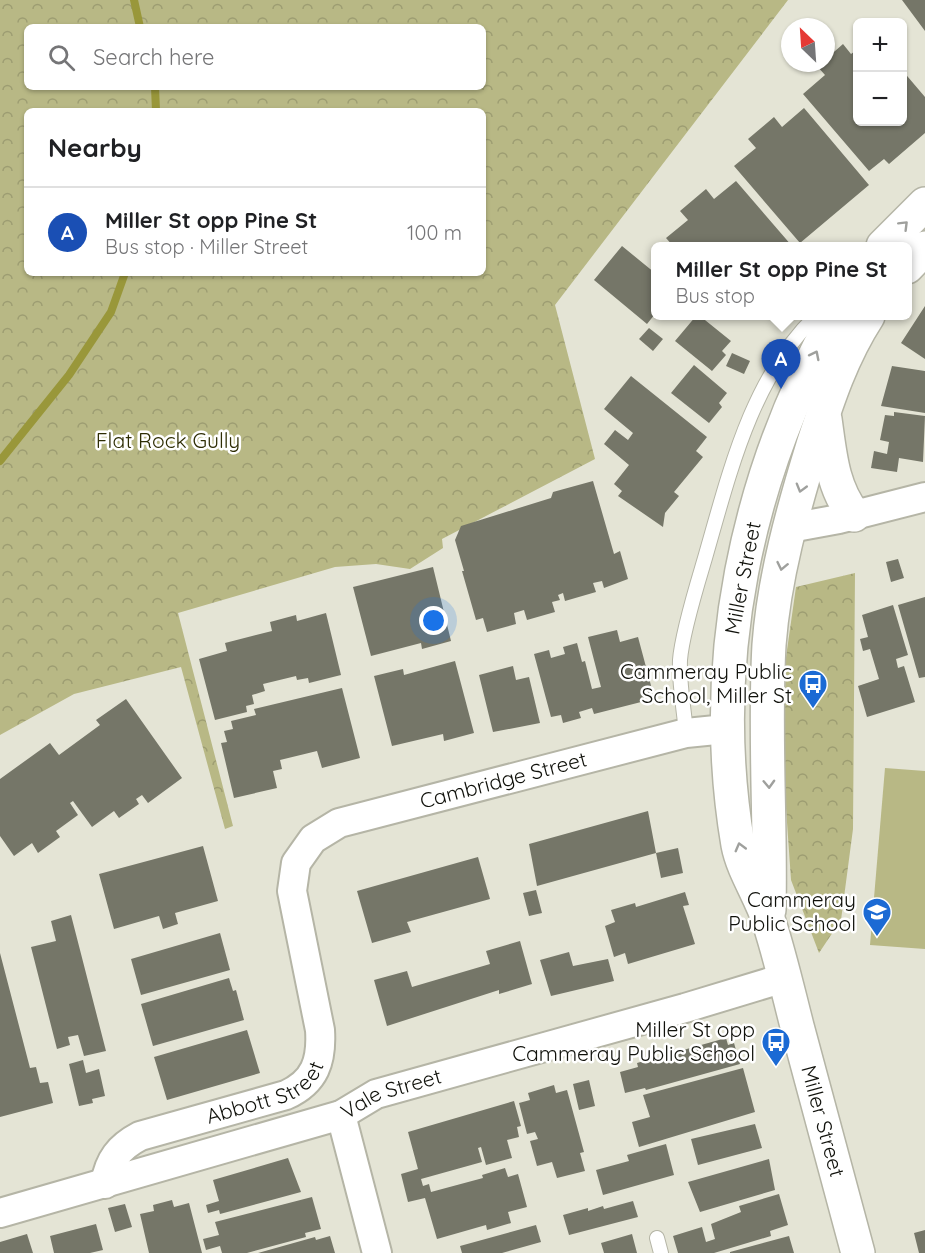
<!DOCTYPE html>
<meta charset="utf-8">
<style>
:root{--surface:#fff;--page:#f6f6f6;--text:#202124;--muted:#757577;--line:#e0e0e0;--accent:#7c3aed}
body{margin:0;font-family:Quicksand,sans-serif;background:var(--page);color:var(--text)}
.controls{position:absolute;right:18px;top:18px;display:grid;overflow:hidden;border-radius:9px;box-shadow:0 2px 4px #0004}
.controls button{width:54px;height:54px;display:grid;place-items:center;padding:0;border:0;border-bottom:2px solid var(--line);background:var(--surface);color:var(--text);font:30px sans-serif}
.compass{position:absolute;left:781px;top:18px;width:54px;height:54px;border-radius:50%;background:var(--surface);box-shadow:0 2px 4px #0004;rotate:335deg}
.you{position:absolute;left:434px;top:621px;width:21px;height:21px;margin:-15px;border:4px solid #fff;border-radius:50%;background:#1a73e8;box-shadow:0 0 0 9px #1a73e833}
.badge{display:grid;place-items:center;width:39px;height:39px;border-radius:50%;background:var(--accent);color:#fff;font-size:20px;font-weight:700}
.pin{position:absolute;translate:-50% -50px;filter:drop-shadow(0 2px 3px #0008)}
.pin::after{content:'';position:absolute;top:32px;width:21px;height:18px;background:inherit;clip-path:polygon(0 0,100% 0,50% 100%)}
.popup{position:absolute;left:651px;top:242px;width:261px;height:78px;box-sizing:border-box;display:grid;place-content:center;border-radius:9px;background:var(--surface);filter:drop-shadow(0 2px 4px #0005);font-size:20px;white-space:nowrap;color:var(--muted)}
.popup b{font-size:22px;color:var(--text)}
.popup::after{content:'';position:absolute;left:50%;top:100%;margin-left:-12px;border:12px solid transparent;border-top-color:var(--surface)}
.list{margin:0;padding:0;list-style:none}
h2{display:flex;justify-content:space-between;align-items:center;height:78px;margin:0;padding:0 24px;font-size:26px}
h2 small{font-size:20px;font-weight:400;color:var(--muted)}
.list li{display:grid;grid-template-columns:39px 1fr auto;gap:18px;align-items:center;box-sizing:border-box;height:90px;padding:0 24px;border-top:2px solid var(--line)}
.list b{display:block;font-size:22px;white-space:nowrap}
.list p{margin:0;font-size:20px;white-space:nowrap;color:var(--muted)}
.list em{font-size:20px;font-style:normal;color:var(--muted)}
.icon{flex:none;width:33px;height:33px;fill:none;stroke:currentColor;stroke-width:2;stroke-linecap:round;stroke-linejoin:round}
.map{position:relative;flex:none;width:925px;height:1253px;overflow:hidden}
.search{position:absolute;background:var(--surface);box-shadow:0 2px 4px #0004;left:24px;top:24px;width:462px;height:66px;display:flex;align-items:center;gap:15px;box-sizing:border-box;padding:0 21px;border-radius:9px;color:var(--muted);font-size:22px}
.panel{position:absolute;background:var(--surface);box-shadow:0 2px 4px #0004;left:24px;top:108px;width:462px;height:168px;border-radius:9px}
.map>svg:first-child{display:block}
.forest{fill:url(#forest-crowns);fill-rule:evenodd}
.garden{fill:#b8b885}
.lines{fill:none;stroke-linecap:round;stroke-linejoin:round}
.stream{stroke:#99973a;stroke-width:8}
.building{fill:#757668}
.service-casing{stroke:#b5b5a6;stroke-width:16}
.minor-casing{stroke:#b5b5a6;stroke-width:32}
.primary-casing{stroke:#b5b5a6;stroke-width:36}
.service{stroke:#fff;stroke-width:14}
.minor{stroke:#fff;stroke-width:28}
.primary{stroke:#fff;stroke-width:33}
.oneway{stroke:#9fa09d}
.labels{text-anchor:middle;stroke-width:5;stroke-linejoin:round;paint-order:stroke}
.park-label{font-size:21px;fill:#2e2d04;stroke:#fff}
.street-label{font-size:21px;fill:#10110b;stroke:#fff}
.poi-label{font-size:21px;fill:#10110b;stroke:#fff;text-anchor:end}
</style>
<div class="map">
<svg width="925" height="1253" viewBox="0 0 925 1253">
<defs>
<pattern id="forest-crowns" width="20" height="18" patternUnits="userSpaceOnUse" patternTransform="scale(1.5)"><rect width="20" height="18" fill="#b8b885"/><path d="M2 6a3 3 0 1 1 6 0M12 15a3 3 0 1 1 6 0" fill="none" stroke="#9d9d72"/></pattern>
</defs>
<rect width="100%" height="100%" fill="#e4e4d5"/>
<!-- forest -->
<path class="forest" d="M0 0H788L555 305 595 459 442 539 443 548 410 569 376 564 335 567 178 613 233 826 225 829 181 667 74 694 0 735ZM27 27H483V87H27ZM27 111H483V273H27Z
M855 573 853 829 841 920 819 953 791 880 783 765 786 657 796 587Z"/>
<!-- garden -->
<path class="garden" d="M885 768 925 771V949L870 945Z"/>
<g class="lines">
<!-- stream -->
<path class="stream" d="M134 0 140 27
M155 87 156 111
M0 461 69 375 111 312 125 273"/>
</g>
<!-- building -->
<path class="building" d="M902 0H925V31Z
M843 44 851 54 858 49V122H902V70L925 97V133L889 164 884 159 869 171 803 94 825 75 817 66 826 63V59Z
M804 108 869 185 800 243 734 166 756 148 748 139 774 117 782 127Z
M736 181 792 246H673L666 238 688 220 680 211 706 189 714 199Z
M622 246 655 273V314L647 324 594 280Z
M925 306V359L901 343Z
M696 316H700L731 341 722 351 726 355 712 371 675 341Z
M649 328 663 339 653 351 639 339Z
M732 353 750 361 744 374 726 366Z
M694 365 727 393 719 403 722 407 709 423 671 393Z
M892 366 925 371V413L881 406Z
M631 376 707 437 696 451 703 457 674 492 679 496 665 513 663 527 618 496 622 491 614 484 629 465 604 444 615 430 628 440 633 433 604 409Z
M894 412 925 416 923 462 899 458 897 472 871 468 874 451 887 454 889 442 880 440 885 415 894 416Z
M593 481 614 554 620 551 628 579 604 588 602 581 593 583 596 592 565 601 563 593 558 595 560 600 552 602 555 612 527 620 524 610 514 613 516 624 487 632 483 618 476 620 462 571H464L455 540 461 526 551 498 553 492Z
M898 559 904 578 891 582 886 562Z
M433 567 451 641 422 649 421 643 371 656 353 587Z
M925 597V677L919 678 898 605Z
M893 605 908 655 896 659 898 668 904 666 915 702 867 717 858 686 879 679 870 649 863 651 860 639 868 637 862 615Z
M326 613 341 675 309 683 308 678 297 680 296 676 263 684 265 691 252 695 254 704 246 706 247 712 215 720 199 659 227 651 225 643 272 631 270 622 296 615 297 621Z
M617 630 620 642 638 637 653 693 643 695 645 701 594 714 592 708 579 712 581 718 563 723 561 715 551 717 534 654 549 650 551 658 565 654 563 647 577 643 582 662 585 661 592 689 601 687 588 637Z
M455 661 474 733 444 741 443 734 392 746 374 676 403 669 404 675Z
M513 666 516 680 529 677 540 723 493 732 479 675Z
M342 688 360 758 322 768 317 751 280 760 282 769 273 771 277 788 234 798 221 743 227 742 224 731 233 729 231 721 256 715 254 709Z
M126 699 182 778 148 803 142 795 136 799 139 804 119 818 114 811 92 827 73 801 70 803 78 815 56 831 60 837 38 853 32 843 14 856 0 836V779L50 743 59 755 100 725 96 720Z
M648 811 656 853 678 848 683 873 661 878 656 853 537 886 529 844Z
M203 846 218 901 175 913 178 924 163 929 159 916 114 929 99 874Z
M478 857 490 899 407 922 411 932 372 943 357 891Z
M536 890 542 913 529 916 523 893Z
M685 892 689 905 683 906 695 944 628 964 625 953 614 957 605 926 615 922 611 910 635 903 636 907Z
M71 915 106 1051 84 1056 78 1035 68 1037 70 1045 57 1049 31 947 56 941 51 921Z
M220 933 230 970 141 995 131 959Z
M520 941 532 984 499 994V990L387 1026 374 980 407 971 412 987 490 964 486 951Z
M569 952 573 966 608 959 614 981 551 996 540 960Z
M0 953 30 1068 36 1067 40 1083 48 1082 53 1103 0 1117Z
M229 978 233 991 236 990 244 1020 153 1046 141 1004Z
M247 1030 260 1073 167 1100 154 1057Z
M726 1038 728 1045 734 1043 740 1064 646 1090 645 1088 625 1093 620 1072 638 1067 637 1063Z
M83 1060 86 1073 99 1069 105 1096 92 1099 93 1103 79 1106 69 1064Z
M743 1068 755 1112 639 1147 632 1122 650 1117 643 1095Z
M589 1080 595 1106 579 1110 573 1084Z
M554 1085 556 1093 567 1090 584 1152 580 1153 585 1171 557 1178 552 1162 537 1166 530 1141 538 1139 535 1132 527 1134 519 1103 530 1100 528 1093Z
M514 1101 521 1126 517 1127 519 1137 507 1140 512 1158 486 1165 481 1147 478 1148 482 1162 421 1179 423 1186 429 1184 431 1192 483 1178 482 1175 505 1168 508 1177 518 1174 527 1207 508 1212 511 1223 487 1230 486 1225 437 1239 425 1198 408 1202 401 1174 418 1169 408 1132Z
M755 1124 762 1148 698 1165 691 1139Z
M666 1144 674 1175 603 1195 596 1170 629 1161 627 1155Z
M288 1158 301 1192 220 1214 219 1210 208 1213 206 1205 219 1201 213 1180Z
M769 1159 775 1190 700 1212 688 1182Z
M779 1194 788 1225 770 1231 771 1236 714 1253H678L673 1236 702 1227 706 1242 715 1239 711 1224 741 1212 739 1206Z
M312 1197 321 1229 305 1233 306 1237 247 1253H222L220 1246 206 1250 203 1239 219 1235 215 1222Z
M172 1200 174 1207 189 1203 202 1253H149L140 1214 154 1211 153 1205Z
M633 1201 638 1217 569 1235 563 1215 588 1208V1211L603 1206 604 1209Z
M125 1204 132 1227 115 1232 108 1208Z
M96 1224 103 1250 90 1253H54L50 1236Z
M536 1225 541 1242 502 1253H462L460 1246Z
M925 1230V1253H919L914 1233Z
M27 1234 33 1253H0V1242Z
M632 1234 637 1253H604L601 1243Z
M330 1236 335 1253H258L315 1237 316 1240Z
M789 1236 794 1253H730V1252Z"/>
<g class="lines">
<!-- service casing -->
<g class="service-casing">
<path id="service" d="M686 733C684 709 679 684 680 660 682 633 697 585 705 558 729 475 751 378 816 316
M657 1238 661 1253"/>
</g>
<!-- minor casing -->
<g class="minor-casing">
<g id="minor">
<path d="M790 528 839 519 925 497"/>
<path d="M341 1115 377 1253"/>
<path id="s1" d="M105 1184C109 1160 119 1147 140 1136L286 1095C315 1082 322 1061 320 1030L292 891 296 863 313 839 339 823 686 733 726 729"/>
<path id="s2" d="M0 1213 341 1115 376 1094 685 1008 784 978"/>
</g>
</g>
<!-- primary casing -->
<g class="primary-casing">
<g id="primary">
<path d="M883 246 925 204"/>
<path d="M907 267 925 248"/>
<path id="s3" d="M836 316C746 475 707 663 738 845 743 871 761 896 769 922 780 956 788 991 797 1026 817 1102 838 1177 858 1253"/>
<path d="M825 419C830 454 832 487 854 515"/>
<path d="M769 910C771 822 764 734 769 645 774 578 793 510 813 445 828 399 842 356 868 316"/>
</g>
</g>
<!-- service -->
<use href="#service" class="service"/>
<!-- minor -->
<use href="#minor" class="minor"/>
<!-- primary -->
<use href="#primary" class="primary"/>
</g>
<!-- one-way arrows -->
<defs><path id="oneway-chevron" d="M-2-3.5L2.5 0L-2 3.5" fill="none" stroke-width="1.6" stroke-linecap="round" stroke-linejoin="round" transform="scale(1.5)"/></defs>
<g class="oneway">
<use href="#oneway-chevron" transform="translate(904 225) rotate(-45)"/>
<use href="#oneway-chevron" transform="translate(815 355) rotate(-63)"/>
<use href="#oneway-chevron" transform="translate(801 488) rotate(106)"/>
<use href="#oneway-chevron" transform="translate(782 566) rotate(102)"/>
<use href="#oneway-chevron" transform="translate(769 784) rotate(88)"/>
<use href="#oneway-chevron" transform="translate(740 847) rotate(-105)"/>
</g>
<!-- icons -->
<defs>
<g id="bus-pin" transform="scale(1.5)"><path d="M0 17L-7.5 6A9.5 9.5 0 1 1 7.5 6Z" fill="#1b6ad4" stroke="#fff"/><path d="M-5-6H5V4H4V6H2V4H-2V6H-4V4H-5ZM-3.5-4V0h7V-4ZM-3.5 1.2v1.5H-2V1.2ZM2 1.2v1.5H3.5V1.2Z" fill="#fff"/></g>
<g id="school-pin" transform="scale(1.5)"><path d="M0 17L-7.5 6A9.5 9.5 0 1 1 7.5 6Z" fill="#1b6ad4" stroke="#fff"/><path d="M0-5L7-2L0 1L-7-2ZM-4 1L0 2.5L4 1V4Q0 6-4 4Z" fill="#fff"/></g>
</defs>
<g fill-rule="evenodd">
<use href="#bus-pin" x="813" y="684"/>
<use href="#school-pin" x="877" y="912"/>
<use href="#bus-pin" x="776" y="1042"/>
</g>
<g class="labels">
<!-- park labels -->
<g class="park-label">
<text x="168" y="448">Flat Rock Gully</text>
</g>
<!-- street labels -->
<g class="street-label">
<text transform="translate(743 578) rotate(-79)" y="7">Miller Street</text>
<text dy="7" stroke="none"><textPath href="#s1" startOffset="693">Cambridge Street</textPath></text>
<text dy="7" stroke="none"><textPath href="#s1" startOffset="196">Abbott Street</textPath></text>
<text dy="7" stroke="none"><textPath href="#s2" startOffset="410">Vale Street</textPath></text>
<text dy="7" stroke="none"><textPath href="#s3" startOffset="838">Miller Street</textPath></text>
</g>
<!-- poi labels -->
<g class="poi-label">
<text x="792" y="679">Cammeray Public<tspan x="792" dy="24">School, Miller St</tspan></text>
<text x="856" y="907">Cammeray<tspan x="856" dy="24">Public School</tspan></text>
<text x="755" y="1037">Miller St opp<tspan x="755" dy="24">Cammeray Public School</tspan></text>
</g>
</g>
</svg>
<div class="controls">
<button>+</button>
<button>−</button>
</div>
<svg class="compass" viewBox="-18 -18 36 36"><path d="M0-13l5 13h-10z" fill="#e53935"/><path d="M0 13l5-13h-10z" fill="#757577"/></svg>
<div class="you"></div>
<div class="pin badge" style="left:781px;top:389px;background:#1a4fb4">A</div>
<div class="popup"><b>Miller St opp Pine St</b>Bus stop</div>
<div class="search"><svg class="icon" aria-label="search" viewBox="0 0 24 24"><circle cx="10" cy="10" r="6"/><path d="M15 15l6 6"/></svg>Search here</div>
<section class="panel">
<h2>Nearby<small></small></h2>
<ul class="list">
<li><span class="badge" style="background:#1a4fb4">A</span><div><b>Miller St opp Pine St</b><p>Bus stop · Miller Street</p></div><em>100 m</em></li>
</ul>
</section>
</div>
